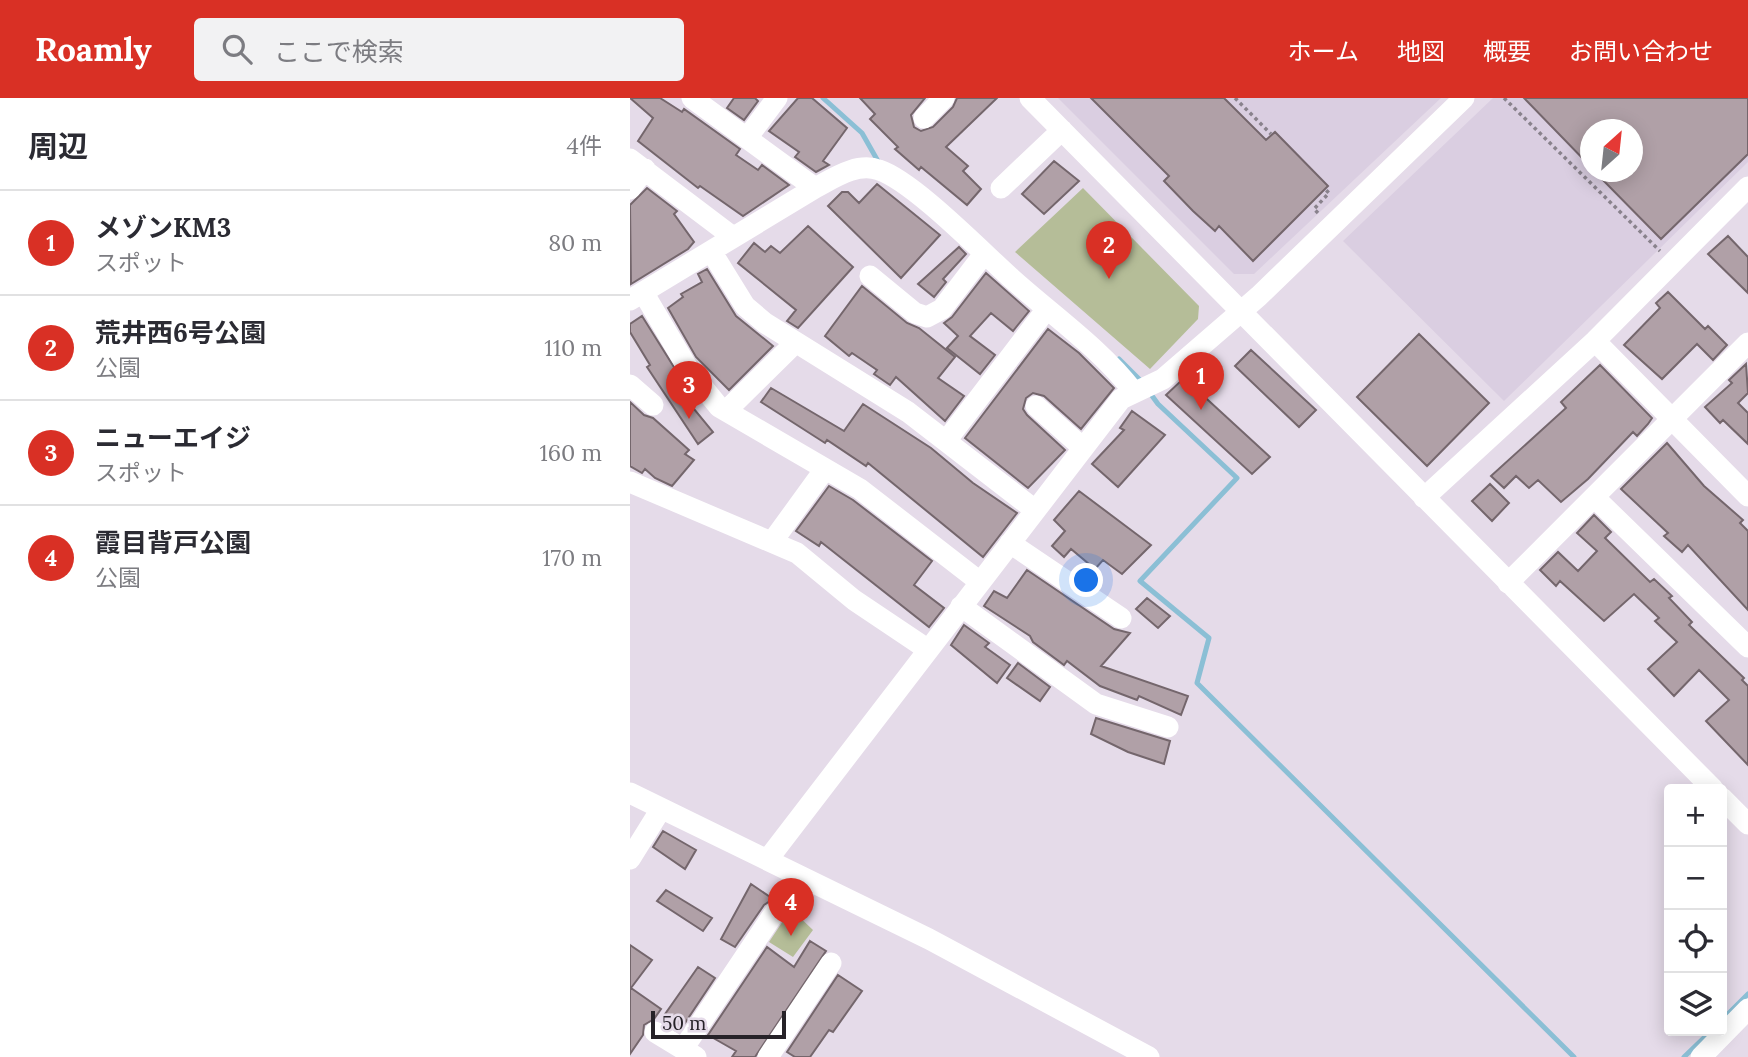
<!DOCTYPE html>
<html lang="ja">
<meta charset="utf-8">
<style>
:root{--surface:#fff;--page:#f2f2f3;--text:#2b2b33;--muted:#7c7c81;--line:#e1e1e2;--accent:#d93025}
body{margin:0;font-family:Lora,"Noto Sans JP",serif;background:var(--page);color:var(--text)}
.controls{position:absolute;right:21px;bottom:21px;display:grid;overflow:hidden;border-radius:7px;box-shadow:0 4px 18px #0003}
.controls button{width:63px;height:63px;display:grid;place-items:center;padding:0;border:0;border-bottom:2px solid var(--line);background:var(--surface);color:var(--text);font:35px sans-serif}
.compass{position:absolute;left:950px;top:21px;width:63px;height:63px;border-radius:50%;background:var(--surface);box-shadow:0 4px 18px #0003;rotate:27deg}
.scale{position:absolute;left:21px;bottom:18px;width:135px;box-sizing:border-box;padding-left:7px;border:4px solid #262228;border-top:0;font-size:19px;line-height:24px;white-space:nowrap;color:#262228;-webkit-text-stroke:5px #e5dbe9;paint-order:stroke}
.you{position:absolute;left:457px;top:483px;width:24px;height:24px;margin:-18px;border:5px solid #fff;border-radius:50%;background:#1a73e8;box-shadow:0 0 0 10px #1a73e833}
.badge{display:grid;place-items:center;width:46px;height:46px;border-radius:50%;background:var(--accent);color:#fff;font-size:23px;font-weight:700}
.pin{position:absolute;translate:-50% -58px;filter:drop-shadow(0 2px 4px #0008)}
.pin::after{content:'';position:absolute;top:37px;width:24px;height:21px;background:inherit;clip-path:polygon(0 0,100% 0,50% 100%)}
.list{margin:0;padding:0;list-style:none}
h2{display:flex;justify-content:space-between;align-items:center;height:91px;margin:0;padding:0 28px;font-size:30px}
h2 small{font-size:23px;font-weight:400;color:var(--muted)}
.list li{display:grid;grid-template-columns:46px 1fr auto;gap:21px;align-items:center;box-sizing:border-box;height:105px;padding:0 28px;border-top:2px solid var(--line)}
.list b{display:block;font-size:26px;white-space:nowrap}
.list p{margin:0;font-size:23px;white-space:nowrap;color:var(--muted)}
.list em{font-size:23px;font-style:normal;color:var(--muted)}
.icon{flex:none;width:38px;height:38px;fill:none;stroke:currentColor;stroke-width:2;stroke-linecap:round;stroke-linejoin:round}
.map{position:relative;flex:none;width:1118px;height:959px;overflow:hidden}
header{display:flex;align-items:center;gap:42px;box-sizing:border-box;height:98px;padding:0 35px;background:var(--accent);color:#fff}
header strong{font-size:33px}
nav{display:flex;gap:38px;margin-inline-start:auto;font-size:24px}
.search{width:490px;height:63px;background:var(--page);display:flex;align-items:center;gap:18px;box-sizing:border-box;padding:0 24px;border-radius:7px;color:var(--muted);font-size:26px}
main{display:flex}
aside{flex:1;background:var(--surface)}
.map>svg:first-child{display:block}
.built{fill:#dacee1;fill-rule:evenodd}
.green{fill:#b5bd98}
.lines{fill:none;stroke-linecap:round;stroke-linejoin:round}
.stream{stroke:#8bbfd5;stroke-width:5}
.building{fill:#b0a0a7;stroke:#74666c;stroke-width:2}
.path{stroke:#89828c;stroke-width:3.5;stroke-dasharray:3.5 3.5;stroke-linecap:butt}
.minor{stroke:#fff;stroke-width:21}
</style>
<header>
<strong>Roamly</strong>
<div class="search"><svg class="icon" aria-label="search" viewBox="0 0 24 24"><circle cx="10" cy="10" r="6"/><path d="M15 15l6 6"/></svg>ここで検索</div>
<nav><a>ホーム</a><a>地図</a><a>概要</a><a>お問い合わせ</a></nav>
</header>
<main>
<aside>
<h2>周辺<small>4件</small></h2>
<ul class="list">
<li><span class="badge">1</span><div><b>メゾンKM3</b><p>スポット</p></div><em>80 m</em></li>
<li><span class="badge">2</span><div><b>荒井西6号公園</b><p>公園</p></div><em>110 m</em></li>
<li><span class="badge">3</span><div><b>ニューエイジ</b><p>スポット</p></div><em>160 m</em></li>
<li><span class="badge">4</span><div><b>霞目背戸公園</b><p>公園</p></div><em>170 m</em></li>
</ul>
</aside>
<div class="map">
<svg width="1118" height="959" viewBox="0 0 1118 959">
<rect width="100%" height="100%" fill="#e5dbe9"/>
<!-- built -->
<path class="built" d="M428 0H811L624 176H604Z
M863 0H1118V64L874 303 713 143ZM960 32H1002V74H960Z"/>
<!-- green -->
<path class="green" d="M453 90 569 208 568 221 520 271 385 154Z
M161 811 183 832 163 859 139 844Z"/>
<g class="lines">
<!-- stream -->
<path class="stream" d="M193 0 232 35 249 65
M489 261 512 284
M520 295 528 306 607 380 510 483 579 540 567 585 944 959
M1092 922 1118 896
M1054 959 1081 933"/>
</g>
<!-- building -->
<path class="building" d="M0 0H30L52 14 54 11 110 51 106 57 128 72 132 67 159 87 113 118 70 88 68 90 8 43 23 20Z
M104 0H125L128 3 114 22 97 10Z
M168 0H182L217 30 193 63 199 67 186 74 165 59 169 54 139 33Z
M230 0H295L281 17 284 29 291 33 303 29 323 9 327 0H367L316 49 338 68 333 73 351 91 337 107 291 69 289 72 265 51 268 49 240 21 245 16Z
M461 0H594L636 42 645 34 698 88 623 163 589 128 585 133 563 113 534 83 539 78Z
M894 0H1118V56L1031 141 965 74H1003V32H961V69Z
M424 63 449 83 414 116 392 96Z
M247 86 310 137 271 180 198 108 212 94H218L229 105Z
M17 90 47 113 44 116 64 144 58 151 1 186 0 107Z
M178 128 223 169 168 230 157 223 166 212 108 165 124 145 135 154 141 148 150 155Z
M1098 138 1118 159V195L1078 156Z
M329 149 336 156 313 181 316 184 304 199 288 186Z
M77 171 106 218 143 248 99 292 66 259 38 210 53 199 51 196 72 184 68 176Z
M356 175 399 213 383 233 361 215 340 238 365 257 350 276 317 250 328 238 314 225 322 219Z
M232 188 277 225 289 230 325 259 308 280 334 298 315 323 266 279 260 287 244 276 247 272 222 255 219 258 195 238Z
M1038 194 1075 231 1078 228 1097 247 1083 262 1067 246 1032 281 994 247 1030 210 1026 205Z
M12 218 57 290 50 294 83 334 68 346 17 269 20 267 0 234V226Z
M418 231 449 255 484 290 451 331 414 298 403 295 396 300 393 311 397 317 435 352 398 390 335 340Z
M789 236 859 305 797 368 727 299Z
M621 252 686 312 669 329 605 268Z
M1116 266 1118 295 1108 305 1118 315V346L1093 322 1090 325 1075 309 1102 285 1099 282Z
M970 267 1022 320 1018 326 1007 338 1003 334 958 381 931 404 908 382 899 390 886 378 874 390 861 378 936 310 931 304Z
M554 280 640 359 622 376 536 297Z
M141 290 214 333 233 306 301 350 343 385 387 415 353 459 238 365 236 368 197 342 195 345 131 304Z
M0 304 14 317 23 320 59 352 55 356 64 362 42 388 25 380 15 371 12 375 0 368Z
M502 313 535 337 488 389 462 366 494 332 490 330Z
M1037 345 1074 388 1113 422 1110 425 1118 433V512L1058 447 1052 454 1034 438 1038 435 991 391Z
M860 386 879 405 862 423 842 403Z
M199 388 223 402 302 463 284 487 314 510 299 529 191 444 189 448 166 433Z
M449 393 521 447 492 476 473 462 465 471 441 451 434 459 422 448 435 433 424 422Z
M964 417 981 434 975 440 1020 484 1024 481 1042 498 1039 500 1062 524 1059 527 1114 580 1112 582 1118 588V667L1076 623 1099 602 1069 572 1044 598 1018 571 1047 544 1025 523 1029 520 1004 496 974 523 930 483 926 488 910 472 928 454 948 473 967 453 947 435Z
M397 472 484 531 500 535 471 568 558 598 551 617 509 598 507 602 470 588 437 563 434 567 403 544 400 538 354 508 364 493 377 500Z
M517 500 540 518 528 530 506 511Z
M334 527 359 545 355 549 380 567 367 585 321 547Z
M388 565 420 589 410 603 377 580Z
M466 620 540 643 534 666 498 654 461 636Z
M33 733 66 752 55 771 23 749Z
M121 786 143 801 134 807 105 849 91 841Z
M36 792 82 820 73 833 27 803Z
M180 843 196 853 125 959H102L106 953 78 937 137 849 164 869Z
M0 847 22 862 1 890 31 911 24 921 14 927 13 937 0 956Z
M68 869 85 880 51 931 33 919Z
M208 877 232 893 203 934 199 932 180 959H165L157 954Z"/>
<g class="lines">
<!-- path -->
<path class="path" d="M605 0 641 36
M874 0 1030 153
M688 115 684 111 699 95 696 92"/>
<!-- minor -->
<path class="minor" d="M62 0 185 90
M400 0 1083 691
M294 20 314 0
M117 40 147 0
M0 61 103 139
M371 90 432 32
M0 91 15 71
M81 153 115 208 135 225 278 314 405 412
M240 178 285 215 297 219 312 211 354 156
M13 194 59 272 89 309 230 391 350 484
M0 202 185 90C204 80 227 64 249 72 283 83 352 154 381 180 422 217 470 250 503 293
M965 243 1118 398
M0 287 23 307
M406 308 453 350
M96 313 165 245
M316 343 416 212
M0 384 167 455 224 502 297 551
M964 399 1118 549
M794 400 965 243 1118 89
M142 444 195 371
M380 445 491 520
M878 485 1118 245
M331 508 466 606 538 629
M0 695 299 841 519 959
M1092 700 1118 726
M0 761 31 711
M138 761 491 301 533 281 629 198 834 0
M25 934 66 959
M53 951 145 814
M138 959 201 865
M1071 959 1118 911"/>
</g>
</svg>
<div class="controls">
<button>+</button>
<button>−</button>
<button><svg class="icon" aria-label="locate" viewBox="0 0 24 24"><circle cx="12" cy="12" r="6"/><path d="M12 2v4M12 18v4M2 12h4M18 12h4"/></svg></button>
<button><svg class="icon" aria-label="layers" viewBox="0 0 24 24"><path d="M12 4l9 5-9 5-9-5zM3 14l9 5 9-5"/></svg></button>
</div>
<svg class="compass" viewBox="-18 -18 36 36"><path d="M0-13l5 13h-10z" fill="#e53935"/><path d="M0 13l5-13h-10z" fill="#7c7c81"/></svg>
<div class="scale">50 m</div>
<div class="you"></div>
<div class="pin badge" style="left:571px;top:312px">1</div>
<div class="pin badge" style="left:479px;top:181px">2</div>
<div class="pin badge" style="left:59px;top:321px">3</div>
<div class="pin badge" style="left:161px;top:838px">4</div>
</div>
</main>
